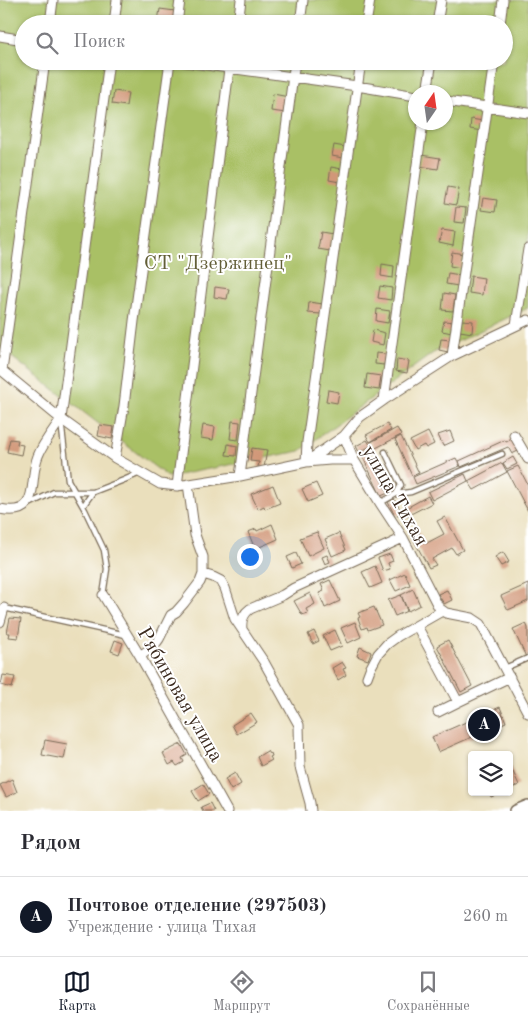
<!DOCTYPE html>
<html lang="ru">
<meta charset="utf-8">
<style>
:root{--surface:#fff;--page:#f2f2f3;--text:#2b2b33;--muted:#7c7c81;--line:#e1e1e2;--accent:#111827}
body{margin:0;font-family:"Old Standard TT",serif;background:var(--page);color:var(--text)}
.controls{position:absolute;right:15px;bottom:15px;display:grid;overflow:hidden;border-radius:5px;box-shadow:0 1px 4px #0004}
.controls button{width:45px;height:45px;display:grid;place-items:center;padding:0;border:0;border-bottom:1px solid var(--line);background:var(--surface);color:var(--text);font:25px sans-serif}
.compass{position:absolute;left:408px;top:85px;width:45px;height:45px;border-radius:50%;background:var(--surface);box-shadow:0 1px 4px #0004;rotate:13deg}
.you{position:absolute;left:249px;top:556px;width:18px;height:18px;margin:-12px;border:4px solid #fff;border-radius:50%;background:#1a73e8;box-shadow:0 0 0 8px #1a73e833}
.badge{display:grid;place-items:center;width:32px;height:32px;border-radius:50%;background:var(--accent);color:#fff;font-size:16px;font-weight:700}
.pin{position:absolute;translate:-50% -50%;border:2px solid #fff;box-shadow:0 1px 5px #0006}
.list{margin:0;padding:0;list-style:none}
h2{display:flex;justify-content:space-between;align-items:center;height:65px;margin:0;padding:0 20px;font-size:21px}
h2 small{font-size:16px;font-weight:400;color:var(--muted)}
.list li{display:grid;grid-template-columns:32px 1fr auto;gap:15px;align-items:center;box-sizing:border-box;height:80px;padding:0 20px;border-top:1px solid var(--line)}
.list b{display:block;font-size:19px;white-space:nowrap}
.list p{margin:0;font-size:16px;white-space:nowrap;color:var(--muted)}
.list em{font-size:16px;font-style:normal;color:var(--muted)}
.icon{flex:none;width:28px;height:28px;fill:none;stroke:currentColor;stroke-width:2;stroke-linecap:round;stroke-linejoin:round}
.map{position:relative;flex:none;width:528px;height:811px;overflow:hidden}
.search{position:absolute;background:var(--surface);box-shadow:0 1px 4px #0004;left:15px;right:15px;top:15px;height:55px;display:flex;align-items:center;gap:12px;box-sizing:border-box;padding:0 18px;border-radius:28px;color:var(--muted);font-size:19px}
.sheet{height:145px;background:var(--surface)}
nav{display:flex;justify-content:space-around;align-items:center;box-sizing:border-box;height:70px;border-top:1px solid var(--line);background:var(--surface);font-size:14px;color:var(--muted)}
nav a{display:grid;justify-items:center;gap:2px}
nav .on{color:var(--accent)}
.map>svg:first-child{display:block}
.garden{fill:#a9c065;stroke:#727542;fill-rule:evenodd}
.building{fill:#d19778}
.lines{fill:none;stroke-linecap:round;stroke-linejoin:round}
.service-casing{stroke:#786955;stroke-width:7}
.minor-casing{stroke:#786955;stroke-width:11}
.secondary-casing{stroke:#786955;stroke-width:14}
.service{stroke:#fff;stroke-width:4.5}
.minor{stroke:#fff;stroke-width:9}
.secondary{stroke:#fff;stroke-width:11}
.labels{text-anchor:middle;stroke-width:4;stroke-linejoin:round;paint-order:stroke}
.park-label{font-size:20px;fill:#625e37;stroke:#fff}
.street-label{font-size:20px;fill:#3b2a1e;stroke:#fff}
</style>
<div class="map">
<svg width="528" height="811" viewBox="0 0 528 811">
<rect width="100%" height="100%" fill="#fff"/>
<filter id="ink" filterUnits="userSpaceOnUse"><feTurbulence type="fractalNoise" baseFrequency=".02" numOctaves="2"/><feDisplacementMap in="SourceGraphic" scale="10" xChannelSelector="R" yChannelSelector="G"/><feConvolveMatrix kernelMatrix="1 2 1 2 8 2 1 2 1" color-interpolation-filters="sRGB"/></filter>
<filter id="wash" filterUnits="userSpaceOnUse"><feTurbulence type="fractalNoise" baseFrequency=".0096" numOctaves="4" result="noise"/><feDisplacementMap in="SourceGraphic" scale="20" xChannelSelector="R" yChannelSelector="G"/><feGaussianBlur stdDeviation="1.12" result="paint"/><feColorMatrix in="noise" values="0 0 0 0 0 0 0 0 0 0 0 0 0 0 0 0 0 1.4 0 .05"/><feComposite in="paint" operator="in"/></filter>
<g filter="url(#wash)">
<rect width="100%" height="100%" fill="#eadfbc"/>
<!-- garden -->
<path class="garden" d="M0 0H528V308L433 353 300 451 168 477 0 348ZM24 24H504V61H24ZM416 92H446V122H416Z"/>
<g id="blocks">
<!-- building -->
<path class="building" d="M160 9 175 11 174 24 158 21Z
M114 91 128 93 126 106 112 104Z
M273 94 289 97 286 113 271 111Z
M471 119 483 121 482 131 470 129Z
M334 145 345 147 343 158 332 156Z
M421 155 440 158 438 169 419 166Z
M331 167 342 169 340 182 329 180Z
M448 187 459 189 456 205 445 203Z
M483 198 497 200 495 212 481 210Z
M456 207 466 208 464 223 454 222Z
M442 230 455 232 453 246 439 243Z
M321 232 333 234 330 251 318 249Z
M452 252 464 254 461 268 450 266Z
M382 264 394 266 393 278 381 276Z
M448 273 460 275 458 286 446 284Z
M471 276 484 278 482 295 469 293Z
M380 286 392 288 391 300 378 298Z
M215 287 229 289 227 299 214 297Z
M444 293 455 295 453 311 442 310Z
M309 302 323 304 321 314 308 313Z
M377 309 390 311 388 323 376 321Z
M462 320 473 321 472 333 460 331Z
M444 321 454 322 452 333 442 331Z
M373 330 385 333 383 345 371 342Z
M441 339 450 340 448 352 439 350Z
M376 353 386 354 384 365 375 364Z
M397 359 409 361 407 373 396 371Z
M367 374 381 376 379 390 365 388Z
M328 390 339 392 337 403 326 401Z
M232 421 240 422 238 440 230 439Z
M387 424 391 430 370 442 366 435Z
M100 425 114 427 112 439 98 436Z
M203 425 215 427 213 440 201 438Z
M397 428 401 435 374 449 371 442Z
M450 431 454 441 443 446 438 435Z
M428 432 434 444 426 448 424 445 415 450 410 441Z
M401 436 419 473 412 476 395 439Z
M10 439 18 440 17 444 23 445 21 455 7 452Z
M512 439 518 451 512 454 508 447 461 467 459 461 505 440 506 442Z
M367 440 371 446 359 452 356 446Z
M228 444 237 446 236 456 226 455Z
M252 448 267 450 264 468 258 467 259 462 250 461Z
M367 450 388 493 381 496 361 453Z
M513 457 517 464 507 469 503 463Z
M456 458 460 466 416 484 413 477Z
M502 463 507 472 474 490 468 481Z
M518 466 528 485V511L507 471Z
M465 474 468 481 432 500 428 492Z
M316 483 322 496 308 502 302 489Z
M273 485 280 503 265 509 264 506 258 509 251 494Z
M428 496 432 503 405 517 402 513 395 516 388 502 394 499 401 511Z
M445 517 463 550 456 554 452 548 432 559 436 565 429 568 411 535 418 531 425 544 444 534 437 521Z
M272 524 278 539 255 549 248 532 256 529 257 531Z
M317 532 324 548 308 556 300 538Z
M339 533 346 550 332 556 325 539Z
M503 552 509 562 501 566 495 557Z
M296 553 301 564 292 568 287 557Z
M390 554 393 561 388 563 390 569 383 571 378 558Z
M327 555 330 562 325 564 322 557Z
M375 566 382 583 370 588 362 572Z
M405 573 410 585 396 591 390 580Z
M330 580 340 601 325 608 319 593 324 591 321 584Z
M528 584V601L508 610 501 596Z
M413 589 420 605 408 611 401 595Z
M447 590 452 600 444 604 438 594Z
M310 593 315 604 306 609 308 613 302 615 294 601Z
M401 595 407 611 395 616 388 600Z
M374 607 382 625 368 630 367 627 362 629 358 618 360 617 358 613Z
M10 618 21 619 18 638 9 637 10 633H7Z
M355 622 361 637 348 643 341 628Z
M526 623 528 628V656L526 657 513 629Z
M335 630 342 646 330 651 323 636Z
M314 631 319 641 313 644 308 634Z
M115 640 123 643 119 654 111 651Z
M448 640 472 686 461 692 437 646Z
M360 647 371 652 368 660 357 656Z
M342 662 346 668 343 669 346 675 338 680 332 668Z
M3 675 15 677 12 688 1 685Z
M500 707 506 722 438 752 432 737Z
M251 713 257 722 237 734 232 725Z
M45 740 67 744 64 759 42 755Z
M181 744 187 755 182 758 184 762 177 766 174 762 169 765 163 753Z
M267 751 269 754 271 753 272 756 270 757 272 760 261 766 257 757Z
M509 763 519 785 509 789Z
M235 773 241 784 231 790 225 779Z
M12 779 17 792 6 797 0 785Z
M203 784 209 794 198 801 192 791Z
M489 792H503L491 797Z
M210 803 214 811H203L201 807Z"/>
</g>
</g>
<g filter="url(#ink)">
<use href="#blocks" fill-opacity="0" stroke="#786955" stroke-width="1"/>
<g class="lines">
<!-- service casing -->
<g class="service-casing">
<path id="service" d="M61 421 68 480 85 510 104 550 107 569 103 595
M385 452 401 485 396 494
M380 503 396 494 411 492 502 454
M27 505 54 492H93
M83 506 93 492 124 480 140 473
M4 608 126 635
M505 668 528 658"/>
</g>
<!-- minor casing -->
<g class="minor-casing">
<path id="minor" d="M50 24 53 0
M114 24 117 0
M177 24 180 0
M238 24 241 0
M300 24 303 0
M366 24 370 0
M437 24 441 0
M500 24 503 0
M0 36 24 40
M178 61 357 86 416 96
M427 92 432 61
M446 101 528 113
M528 320 452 356 384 400 360 417 344 436 354 460 380 503 403 538 439 608 446 613 472 618 481 624 528 713
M516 325 528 249
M452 356 494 61
M0 369 61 419 115 458 160 484 177 486 240 476 306 462 330 460H354
M2 371 45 61
M384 400 423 122
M514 435 528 459
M344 436 306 462 307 442 361 61
M115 458 124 406 134 321 170 61
M240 476 295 61
M177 486 229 69 233 61
M0 509C42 518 28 480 38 456 43 443 53 431 61 419L109 61
M203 574 213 577 221 581 225 588 235 619 264 662 299 725 300 767 310 803 311 811
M103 595 140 656 227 811
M0 622 4 608
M417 626 458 702 510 677
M242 629C241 620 243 614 250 609L283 595 294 588 403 538
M140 656 154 646 159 639 171 615 176 612 184 603 200 582 203 574V557L195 535 188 484
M367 677 370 669 378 654 387 644 398 636 442 611
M438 712 458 702"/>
</g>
<!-- secondary casing -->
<g class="secondary-casing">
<path id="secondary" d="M516 811 528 806"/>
</g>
<!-- service -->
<use href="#service" class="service"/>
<!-- minor -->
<use href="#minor" class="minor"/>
<!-- secondary -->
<use href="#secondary" class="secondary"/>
</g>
</g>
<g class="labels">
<!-- park labels -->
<g class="park-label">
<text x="218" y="269">СТ "Дзержинец"</text>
</g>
<!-- street labels -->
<g class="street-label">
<text transform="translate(396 495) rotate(60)" y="7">улица Тихая</text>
<text transform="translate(181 694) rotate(60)" y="7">Рябиновая улица</text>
</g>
</g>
</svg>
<div class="controls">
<button><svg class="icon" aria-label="layers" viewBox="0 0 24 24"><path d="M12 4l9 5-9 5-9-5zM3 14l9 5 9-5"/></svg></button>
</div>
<svg class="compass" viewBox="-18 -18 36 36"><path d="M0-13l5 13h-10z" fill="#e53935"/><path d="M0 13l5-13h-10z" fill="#7c7c81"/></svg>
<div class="you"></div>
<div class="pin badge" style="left:484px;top:725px">A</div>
<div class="search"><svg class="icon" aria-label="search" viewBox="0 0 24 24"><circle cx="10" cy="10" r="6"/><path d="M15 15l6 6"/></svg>Поиск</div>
</div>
<section class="sheet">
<h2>Рядом<small></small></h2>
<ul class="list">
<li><span class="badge">A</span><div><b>Почтовое отделение (297503)</b><p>Учреждение · улица Тихая</p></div><em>260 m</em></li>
</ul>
</section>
<nav>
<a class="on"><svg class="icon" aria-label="map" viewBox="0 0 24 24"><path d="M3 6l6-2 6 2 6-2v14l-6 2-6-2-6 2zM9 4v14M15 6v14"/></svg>Карта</a>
<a><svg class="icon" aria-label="directions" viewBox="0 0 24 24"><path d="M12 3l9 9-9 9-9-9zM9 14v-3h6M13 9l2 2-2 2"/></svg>Маршрут</a>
<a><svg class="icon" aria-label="saved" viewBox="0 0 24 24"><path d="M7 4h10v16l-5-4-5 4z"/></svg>Сохранённые</a>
</nav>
